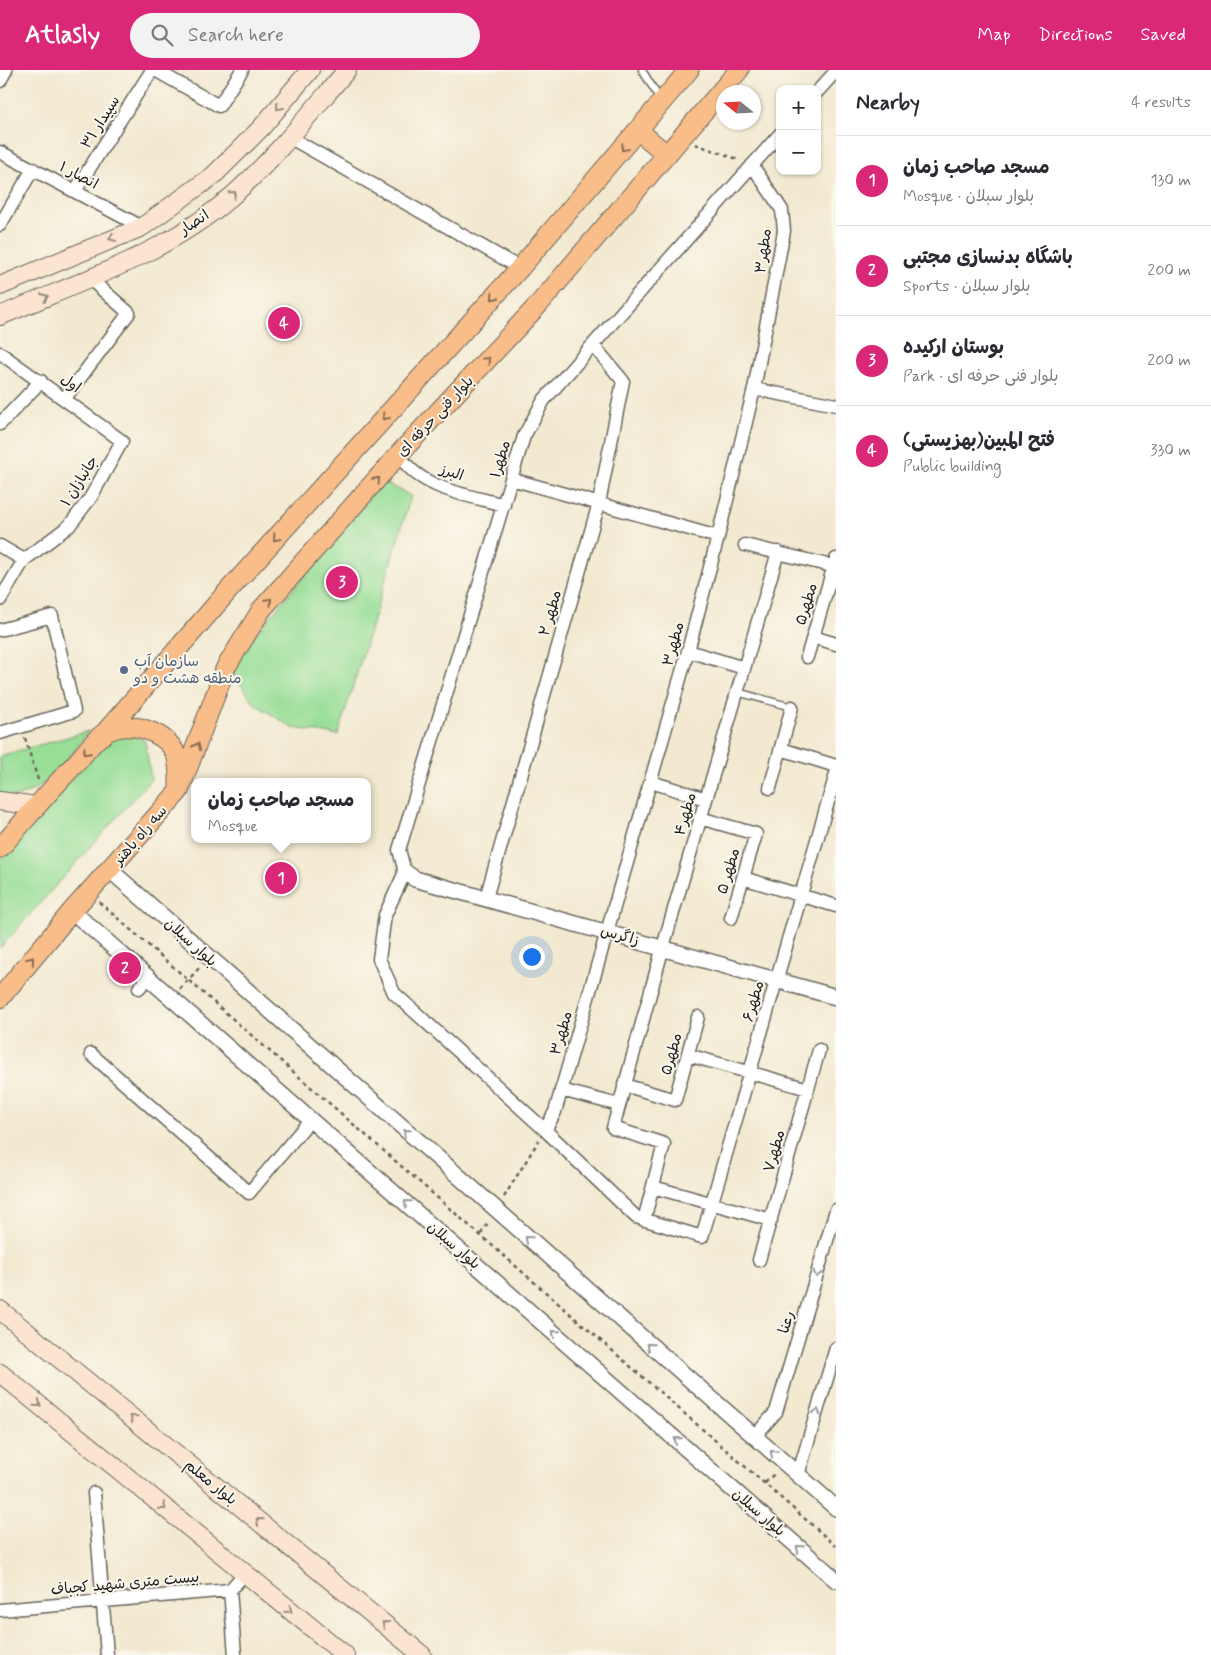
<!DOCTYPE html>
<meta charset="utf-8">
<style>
:root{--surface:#fff;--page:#f2f2f3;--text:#2b2b33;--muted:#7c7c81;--line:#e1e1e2;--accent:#db2777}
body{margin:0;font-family:Mynerve,"Playpen Sans Arabic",sans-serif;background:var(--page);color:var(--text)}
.controls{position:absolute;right:15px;top:15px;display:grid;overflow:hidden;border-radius:10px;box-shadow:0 1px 4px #0004}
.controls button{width:45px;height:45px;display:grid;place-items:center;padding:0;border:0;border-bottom:1px solid var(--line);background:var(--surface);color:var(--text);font:25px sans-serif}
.compass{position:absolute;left:716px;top:15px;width:45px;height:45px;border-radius:50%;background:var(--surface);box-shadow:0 1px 4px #0004;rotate:288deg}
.you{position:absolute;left:531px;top:886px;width:18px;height:18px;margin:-12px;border:4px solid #fff;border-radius:50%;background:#1a73e8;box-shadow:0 0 0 8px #1a73e833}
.badge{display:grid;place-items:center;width:32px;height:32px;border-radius:50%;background:var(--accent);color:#fff;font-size:16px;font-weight:700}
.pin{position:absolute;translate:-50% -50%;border:2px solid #fff;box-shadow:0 1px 5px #0006}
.popup{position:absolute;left:191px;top:708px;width:180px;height:65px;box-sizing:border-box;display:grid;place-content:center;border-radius:10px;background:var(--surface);filter:drop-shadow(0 1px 4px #0005);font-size:16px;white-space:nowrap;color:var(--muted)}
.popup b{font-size:19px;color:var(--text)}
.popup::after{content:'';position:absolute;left:50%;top:100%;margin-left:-10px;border:10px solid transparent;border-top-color:var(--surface)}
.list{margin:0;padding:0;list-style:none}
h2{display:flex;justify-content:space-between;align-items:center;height:65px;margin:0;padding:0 20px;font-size:21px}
h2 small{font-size:16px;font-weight:400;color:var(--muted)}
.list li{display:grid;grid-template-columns:32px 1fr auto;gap:15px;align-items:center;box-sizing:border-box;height:90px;padding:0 20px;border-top:1px solid var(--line)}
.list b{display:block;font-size:19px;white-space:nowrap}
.list p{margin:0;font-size:16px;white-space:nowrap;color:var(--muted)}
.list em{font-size:16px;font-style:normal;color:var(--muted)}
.icon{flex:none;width:28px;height:28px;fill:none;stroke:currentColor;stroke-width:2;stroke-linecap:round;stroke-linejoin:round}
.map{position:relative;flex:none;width:836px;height:1585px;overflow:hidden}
header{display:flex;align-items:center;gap:30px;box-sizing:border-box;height:70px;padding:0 25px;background:var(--accent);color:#fff}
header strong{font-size:24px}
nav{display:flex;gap:28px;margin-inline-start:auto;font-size:18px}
.search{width:350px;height:45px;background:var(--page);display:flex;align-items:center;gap:12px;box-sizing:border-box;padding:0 18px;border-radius:28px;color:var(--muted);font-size:19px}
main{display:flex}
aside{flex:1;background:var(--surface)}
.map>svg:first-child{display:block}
.green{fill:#99de97;stroke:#5a7d5a}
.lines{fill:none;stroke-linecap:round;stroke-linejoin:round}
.service-casing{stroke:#67645b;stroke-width:9}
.minor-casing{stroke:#67645b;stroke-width:15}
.tertiary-casing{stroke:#67645b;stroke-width:18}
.secondary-casing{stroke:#67645b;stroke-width:20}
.primary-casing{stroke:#67645b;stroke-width:21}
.path{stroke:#67645b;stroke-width:2.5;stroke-dasharray:4 4;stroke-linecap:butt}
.service{stroke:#fff;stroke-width:6}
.minor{stroke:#fff;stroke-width:12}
.tertiary{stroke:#fff;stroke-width:15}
.secondary{stroke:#fce5d0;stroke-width:18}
.primary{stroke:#f8bd89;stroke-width:19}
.oneway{stroke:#978b7f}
.oneway2{stroke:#8a6c52}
.oneway3{stroke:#999}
.service-dot{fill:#5c6f8a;stroke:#fbf7ec;stroke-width:2}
.labels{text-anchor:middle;stroke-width:4;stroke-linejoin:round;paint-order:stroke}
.street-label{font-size:15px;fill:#1c1c1c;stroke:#fbf7ec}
.service-label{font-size:15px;fill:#4e5e75;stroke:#fbf7ec;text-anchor:start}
</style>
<header>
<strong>Atlasly</strong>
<div class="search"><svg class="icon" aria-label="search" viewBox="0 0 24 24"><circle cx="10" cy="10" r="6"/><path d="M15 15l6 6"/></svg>Search here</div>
<nav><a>Map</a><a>Directions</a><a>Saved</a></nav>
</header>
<main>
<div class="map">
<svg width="836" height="1585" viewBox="0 0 836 1585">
<rect width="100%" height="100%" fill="#fbf7ec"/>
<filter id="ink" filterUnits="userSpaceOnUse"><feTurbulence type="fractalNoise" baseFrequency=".02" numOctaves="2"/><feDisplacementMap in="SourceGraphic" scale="10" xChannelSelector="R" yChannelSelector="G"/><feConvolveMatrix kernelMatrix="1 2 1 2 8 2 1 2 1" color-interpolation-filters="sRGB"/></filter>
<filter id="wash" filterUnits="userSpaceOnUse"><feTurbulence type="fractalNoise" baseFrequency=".0096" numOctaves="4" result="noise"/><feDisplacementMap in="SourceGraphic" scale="20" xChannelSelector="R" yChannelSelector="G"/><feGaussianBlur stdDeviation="1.12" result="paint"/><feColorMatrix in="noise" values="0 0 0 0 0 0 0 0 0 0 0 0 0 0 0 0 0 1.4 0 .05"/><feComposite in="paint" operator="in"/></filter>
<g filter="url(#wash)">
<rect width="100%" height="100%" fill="#f2e9d0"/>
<!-- green -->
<path class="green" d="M383 412 411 426 338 665 293 658 255 634 228 597Z
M89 661C66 690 42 731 0 727V686Z
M127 663 145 671 151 709 0 878V790L107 669Z"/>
</g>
<g filter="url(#ink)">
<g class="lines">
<!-- service casing -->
<g class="service-casing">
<path id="service" d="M642 0 661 31
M737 622 792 637"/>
</g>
<!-- minor casing -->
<g class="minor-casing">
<path id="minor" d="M155 0 219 36 242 0
M0 11 6 0
M817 22 836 1
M780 64 544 330 524 366 399 780 405 802 385 845 379 889 394 923 545 1060 636 1147 702 1167 836 704
M289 67 520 198
M0 82 142 157
M75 121 152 0
M0 155 33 99
M0 283 122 371 91 427 69 456 24 490 0 530
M754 319 836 335
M65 328 129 243 89 208
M0 354 41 311
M399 384C418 419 468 425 504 435
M511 409 718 467
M745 475 836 497
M0 476 24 490
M0 560 52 546 74 641 0 663
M813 567 836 574
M688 581 744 598
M807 587 836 489
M781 679 836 696
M651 712 706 729
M770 718 792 637
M700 748 756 764 731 848
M743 808 836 836
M486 828 599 433 623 311 593 275
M139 918 149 906
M91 984 249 1123 311 1049
M688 985 808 1019
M624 1015 675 1030 698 947
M561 1020 619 1035
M545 1060 555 1042 688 581 718 467 754 319 784 161 782 140 752 95
M653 1117 771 1150
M644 1150 664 1074 613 1058 663 877 778 482
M759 1190 819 980
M754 1367 776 1342 836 1140
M798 1405 836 1278
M94 1423 107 1585
M230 1520 235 1585
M0 1540 230 1520 245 1503"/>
</g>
<!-- tertiary casing -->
<g class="tertiary-casing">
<path id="tertiary" d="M110 800 836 1438
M405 802 415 809 836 927
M72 841 836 1510"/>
</g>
<!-- secondary casing -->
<g class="secondary-casing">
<path id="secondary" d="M0 216 142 157 214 105 261 58 310 0
M0 246C79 212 166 184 232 126 274 89 310 43 347 0
M0 731 37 736
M0 1240 422 1585
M0 1303 345 1585"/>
</g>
<!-- primary casing -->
<g class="primary-casing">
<path id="primary" d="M639 61 667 85
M103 665 228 521 520 198 689 0
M179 721 226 597 262 539 399 384 539 234 739 0
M0 778C26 749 50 720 77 692 85 683 93 671 103 664 118 654 138 655 154 663 181 676 179 694 179 721L72 841 0 928"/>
</g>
<!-- path -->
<path class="path" d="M695 74 740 90
M25 668 38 710
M99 832 836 1476
M180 919 200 897
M504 1127 539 1070
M481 1164 489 1151
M765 1413 776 1402"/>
<!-- service -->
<use href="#service" class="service"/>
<!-- minor -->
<use href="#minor" class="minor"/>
<!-- tertiary -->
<use href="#tertiary" class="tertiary"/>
<!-- secondary -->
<use href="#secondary" class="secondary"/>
<!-- primary -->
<use href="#primary" class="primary"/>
</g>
<!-- one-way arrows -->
<defs><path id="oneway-chevron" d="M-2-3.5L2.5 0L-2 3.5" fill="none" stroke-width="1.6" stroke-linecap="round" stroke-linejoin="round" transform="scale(1.25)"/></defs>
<g class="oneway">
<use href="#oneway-chevron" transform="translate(279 37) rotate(131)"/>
<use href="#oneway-chevron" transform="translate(233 124) rotate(-42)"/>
<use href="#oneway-chevron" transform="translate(112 168) rotate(157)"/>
<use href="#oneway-chevron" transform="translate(45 227) rotate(-23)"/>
<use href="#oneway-chevron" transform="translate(38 1334) rotate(39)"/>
<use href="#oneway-chevron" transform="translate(133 1348) rotate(-141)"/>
<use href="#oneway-chevron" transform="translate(163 1437) rotate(39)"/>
<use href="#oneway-chevron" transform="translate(259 1451) rotate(-141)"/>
<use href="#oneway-chevron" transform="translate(289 1540) rotate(39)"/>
<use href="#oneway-chevron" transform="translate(385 1554) rotate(-141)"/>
</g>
<g class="oneway2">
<use href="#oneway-chevron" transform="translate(624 78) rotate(131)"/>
<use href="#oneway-chevron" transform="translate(494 227) rotate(132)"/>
<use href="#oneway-chevron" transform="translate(487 290) rotate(-47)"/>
<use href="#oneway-chevron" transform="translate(385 347) rotate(132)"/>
<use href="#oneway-chevron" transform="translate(377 410) rotate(-48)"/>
<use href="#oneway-chevron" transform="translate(276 468) rotate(132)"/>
<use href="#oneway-chevron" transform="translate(269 531) rotate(-48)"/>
<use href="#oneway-chevron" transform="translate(197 676) rotate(-68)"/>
<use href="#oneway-chevron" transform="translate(86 682) rotate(133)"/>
<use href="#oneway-chevron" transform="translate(31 890) rotate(-51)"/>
</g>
<g class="oneway3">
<use href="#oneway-chevron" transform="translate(406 1062) rotate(-139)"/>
<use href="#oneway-chevron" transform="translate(407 1133) rotate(-139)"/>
<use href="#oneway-chevron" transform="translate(528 1169) rotate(-139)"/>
<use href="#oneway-chevron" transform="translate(817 1204) rotate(107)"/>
<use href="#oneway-chevron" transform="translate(555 1263) rotate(-139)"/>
<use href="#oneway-chevron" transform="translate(650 1276) rotate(-139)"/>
<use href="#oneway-chevron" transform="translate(817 1342) rotate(-73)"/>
<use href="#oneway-chevron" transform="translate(677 1370) rotate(-139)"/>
<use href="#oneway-chevron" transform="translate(773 1383) rotate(-139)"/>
<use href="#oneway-chevron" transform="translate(799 1478) rotate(-139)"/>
</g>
</g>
<!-- markers -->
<circle class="service-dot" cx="124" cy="600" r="5"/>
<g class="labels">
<!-- street labels -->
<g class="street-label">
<text transform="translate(100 52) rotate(-58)" y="5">سپیدار ۳۱</text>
<text transform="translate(79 105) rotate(28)" y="5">انصار ۱</text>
<text transform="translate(194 152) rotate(-34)" y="5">انصار</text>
<text transform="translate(763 181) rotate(-82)" y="5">مطهر۳</text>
<text transform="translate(71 313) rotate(36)" y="5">اول</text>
<text transform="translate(435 346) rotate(-47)" y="5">بلوار فنی حرفه ای</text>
<text transform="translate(500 389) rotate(-74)" y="5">مطهر۱</text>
<text transform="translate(452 402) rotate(20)" y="5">البرز</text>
<text transform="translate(79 411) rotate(-58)" y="5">جانبازان ۱</text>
<text transform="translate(806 534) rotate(-73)" y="5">مطهر۵</text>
<text transform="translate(550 543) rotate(-74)" y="5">مطهر ۲</text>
<text transform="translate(673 574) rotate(-75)" y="5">مطهر۳</text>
<text transform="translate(685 744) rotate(-74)" y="5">مطهر۴</text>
<text transform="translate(140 765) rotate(-49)" y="5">سه راه باهنر</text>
<text transform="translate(728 801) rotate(-73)" y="5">مطهر ۵</text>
<text transform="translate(620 865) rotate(16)" y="5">زاگرس</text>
<text transform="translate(191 872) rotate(42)" y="5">بلوار سبلان</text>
<text transform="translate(753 931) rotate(-74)" y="5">مطهر۶</text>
<text transform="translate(561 963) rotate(-74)" y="5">مطهر۳</text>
<text transform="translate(671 984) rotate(-74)" y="5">مطهر۵</text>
<text transform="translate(774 1081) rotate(-74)" y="5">مطهر۷</text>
<text transform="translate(454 1175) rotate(41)" y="5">بلوار سبلان</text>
<text transform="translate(786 1252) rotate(-73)" y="5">رعنا</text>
<text transform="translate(211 1412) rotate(39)" y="5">بلوار معلم</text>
<text transform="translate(759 1442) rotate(41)" y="5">بلوار سبلان</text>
<text transform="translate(125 1513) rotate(-5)" y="5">بیست متری شهید کجباف</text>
</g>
<!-- service labels -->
<g class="service-label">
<text x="134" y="596">سازمان آب<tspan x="134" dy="17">منطقه هشت و دو</tspan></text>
</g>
</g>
</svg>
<div class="controls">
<button>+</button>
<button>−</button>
</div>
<svg class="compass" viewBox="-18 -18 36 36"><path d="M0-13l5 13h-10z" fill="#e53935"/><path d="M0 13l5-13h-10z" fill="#7c7c81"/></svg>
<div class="you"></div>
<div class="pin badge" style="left:281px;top:808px">1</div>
<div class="popup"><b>مسجد صاحب زمان</b>Mosque</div>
<div class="pin badge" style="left:125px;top:898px">2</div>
<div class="pin badge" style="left:342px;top:512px">3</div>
<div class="pin badge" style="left:284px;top:253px">4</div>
</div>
<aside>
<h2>Nearby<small>4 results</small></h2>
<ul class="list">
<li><span class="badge">1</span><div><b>مسجد صاحب زمان</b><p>Mosque · بلوار سبلان</p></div><em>130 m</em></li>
<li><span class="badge">2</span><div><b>باشگاه بدنسازی مجتبی</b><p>Sports · بلوار سبلان</p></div><em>200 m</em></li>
<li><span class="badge">3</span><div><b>بوستان ارکیده</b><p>Park · بلوار فنی حرفه ای</p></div><em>200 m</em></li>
<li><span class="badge">4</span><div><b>فتح المبین(بهزیستی)</b><p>Public building</p></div><em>330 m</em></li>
</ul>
</aside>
</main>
